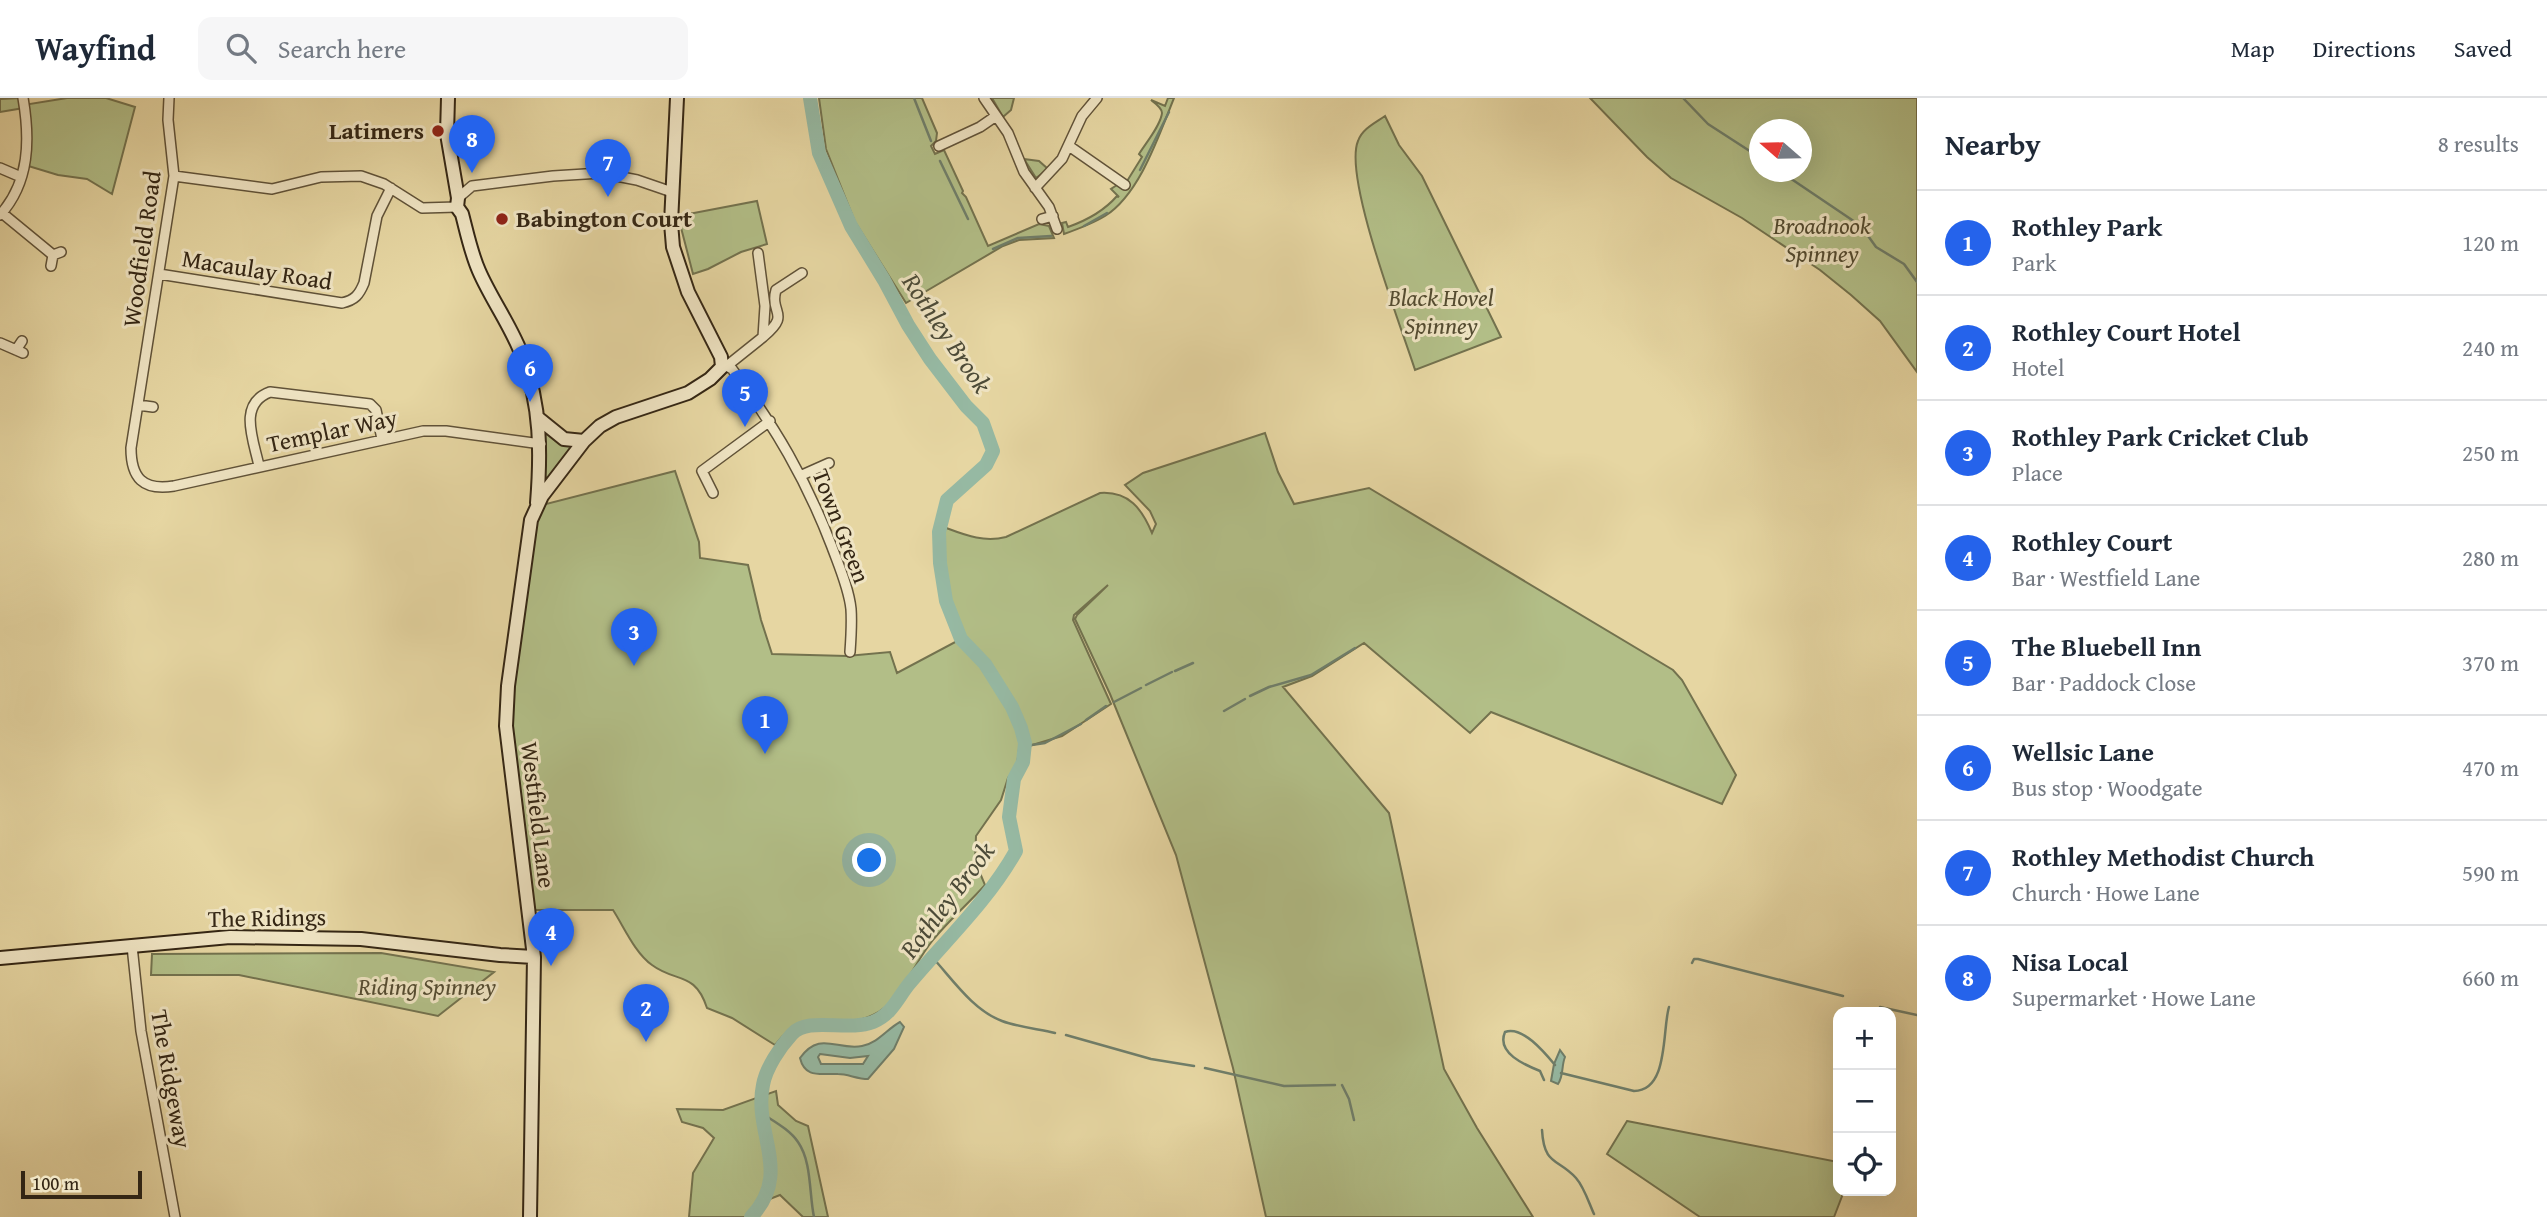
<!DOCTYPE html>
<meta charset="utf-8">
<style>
:root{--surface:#fff;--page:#f6f6f7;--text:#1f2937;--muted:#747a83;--line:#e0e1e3;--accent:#2563eb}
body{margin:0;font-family:"Gentium Book Plus",serif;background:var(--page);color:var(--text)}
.controls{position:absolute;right:21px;bottom:21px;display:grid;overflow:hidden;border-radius:14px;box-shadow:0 7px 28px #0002}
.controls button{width:63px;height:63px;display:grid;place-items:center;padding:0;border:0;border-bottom:2px solid var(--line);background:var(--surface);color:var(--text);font:35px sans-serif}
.compass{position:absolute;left:1749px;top:21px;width:63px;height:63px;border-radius:50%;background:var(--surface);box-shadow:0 7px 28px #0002;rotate:290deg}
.scale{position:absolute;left:21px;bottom:18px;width:121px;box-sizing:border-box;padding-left:7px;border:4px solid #342614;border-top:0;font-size:19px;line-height:24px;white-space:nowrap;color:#342614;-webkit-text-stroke:5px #efe4c3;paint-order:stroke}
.you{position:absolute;left:870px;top:763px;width:24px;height:24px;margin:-18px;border:5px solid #fff;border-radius:50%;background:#1a73e8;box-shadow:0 0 0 10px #1a73e833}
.badge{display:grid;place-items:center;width:46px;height:46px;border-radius:50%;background:var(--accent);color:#fff;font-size:23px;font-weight:700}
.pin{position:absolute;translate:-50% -58px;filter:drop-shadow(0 2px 4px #0008)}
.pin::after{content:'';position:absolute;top:37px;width:24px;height:21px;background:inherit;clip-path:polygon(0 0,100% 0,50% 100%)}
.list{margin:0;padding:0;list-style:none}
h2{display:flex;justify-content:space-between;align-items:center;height:91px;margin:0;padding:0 28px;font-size:30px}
h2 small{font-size:23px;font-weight:400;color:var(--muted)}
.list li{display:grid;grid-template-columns:46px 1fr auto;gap:21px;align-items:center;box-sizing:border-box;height:105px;padding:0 28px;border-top:2px solid var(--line)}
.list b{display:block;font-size:26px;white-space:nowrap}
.list p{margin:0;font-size:23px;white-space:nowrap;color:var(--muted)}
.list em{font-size:23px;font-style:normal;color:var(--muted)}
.icon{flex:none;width:38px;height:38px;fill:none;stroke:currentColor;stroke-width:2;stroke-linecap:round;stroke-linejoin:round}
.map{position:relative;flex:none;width:1917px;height:1119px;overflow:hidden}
header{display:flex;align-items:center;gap:42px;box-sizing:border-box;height:98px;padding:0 35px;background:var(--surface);border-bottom:2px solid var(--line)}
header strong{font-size:33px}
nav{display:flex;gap:38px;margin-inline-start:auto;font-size:24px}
.search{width:490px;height:63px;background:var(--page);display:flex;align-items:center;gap:18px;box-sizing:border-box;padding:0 24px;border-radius:14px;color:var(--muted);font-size:26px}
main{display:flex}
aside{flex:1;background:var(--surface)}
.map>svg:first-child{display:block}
.green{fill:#b2be87;stroke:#73724e;stroke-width:2;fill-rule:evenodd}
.water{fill:#96b9a3;stroke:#6f7e6a;stroke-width:2;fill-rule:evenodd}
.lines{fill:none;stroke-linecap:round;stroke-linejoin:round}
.stream{stroke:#6f7e6a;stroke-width:2.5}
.river{stroke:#96b9a3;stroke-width:14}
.street-casing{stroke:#605238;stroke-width:12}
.secondary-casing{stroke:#342614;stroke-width:16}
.street{stroke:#efe4c3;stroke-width:9}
.secondary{stroke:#efe4c3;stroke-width:12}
.poi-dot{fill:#8f2418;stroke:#efe4c3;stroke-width:2.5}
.labels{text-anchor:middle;stroke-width:6;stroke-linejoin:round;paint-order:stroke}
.poi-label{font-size:24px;font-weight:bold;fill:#342614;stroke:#efe4c3;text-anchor:end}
.park-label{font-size:24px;font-style:italic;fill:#544c31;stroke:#efe4c3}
.street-label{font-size:24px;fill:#342614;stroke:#efe4c3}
.water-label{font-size:26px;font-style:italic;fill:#4c4b38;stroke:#efe4c3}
</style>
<header>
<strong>Wayfind</strong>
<div class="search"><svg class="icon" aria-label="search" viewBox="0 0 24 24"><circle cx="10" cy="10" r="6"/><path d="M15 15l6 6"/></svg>Search here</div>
<nav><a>Map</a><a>Directions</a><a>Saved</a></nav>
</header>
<main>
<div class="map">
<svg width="1917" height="1119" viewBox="0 0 1917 1119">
<rect width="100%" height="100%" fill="#e6d6a2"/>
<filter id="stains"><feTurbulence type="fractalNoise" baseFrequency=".00286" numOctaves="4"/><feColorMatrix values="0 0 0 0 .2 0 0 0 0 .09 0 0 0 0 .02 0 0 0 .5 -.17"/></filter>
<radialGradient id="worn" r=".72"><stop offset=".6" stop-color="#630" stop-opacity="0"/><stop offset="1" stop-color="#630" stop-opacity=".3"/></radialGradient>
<!-- green -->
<path class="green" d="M21 0 24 7 67 0H106L135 9 112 96 87 81 58 77 25 67 24 10 0 14V1Z
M819 0H922L937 35 936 43 931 48 935 56 944 52 963 93 962 95 966 99 988 148 1039 126 1049 128 1054 140 1019 142 1003 148 906 205 855 124 826 51Z
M992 0H1014L1011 12 1003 19Z
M1168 0H1174C1159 37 1140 96 1105 118 1092 126 1078 131 1064 136L1062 125 1066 124 1068 129C1085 123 1104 113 1117 98L1119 99 1111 91 1117 87 1124 88 1142 59 1139 56C1145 46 1161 27 1162 15 1162 10 1155 5 1151 2L1165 8Z
M1590 0H1917V274L1880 223 1851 197 1820 172 1742 120 1671 80 1647 59ZM1759 32H1801V74H1759Z
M1385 18 1399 47 1422 78 1501 239 1415 272C1401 228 1343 79 1358 43 1362 31 1375 25 1385 18Z
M1024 61 1039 63 1048 71 1036 80Z
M757 103 767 146 741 154 708 171 693 176 678 118Z
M544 333 576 347 546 383 543 381Z
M1265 335 1278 374 1294 406 1369 390 1673 572 1682 582 1736 677 1722 706 1491 614 1470 635 1364 545 1312 578 1283 589 1389 715 1444 971 1477 1030 1533 1119H1266L1233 970 1176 757 1110 596 1075 521 1077 517 1108 487 1074 517 1073 522 1111 606 1062 638 1019 651 1017 667 1008 680 1001 702 976 738 975 763 985 787C968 806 949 822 933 842 913 866 901 904 873 917 835 936 810 902 775 947L732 920 707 910C695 873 676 885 652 867 635 855 624 829 613 812H533L510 617 532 438 542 407 675 373 699 444 700 460 748 467 761 522 772 556 847 558 890 554 897 575 961 541C950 513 930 458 941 428 963 436 982 445 1006 439L1100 395C1129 393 1142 411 1152 435L1156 426 1150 413 1125 387 1143 375Z
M381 855 494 874 438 918 239 877H151L152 856Z
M776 993 778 1007 796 1023 808 1028 828 1119H803L780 1097 762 1104 754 1119H689L693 1075 714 1040 703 1030 682 1024 677 1011 723 1012Z
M1627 1023 1838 1064V1093H1844L1834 1119H1700L1607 1056Z"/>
<!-- water -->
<path class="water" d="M900 924 904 929 894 951 868 981C857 981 848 976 838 976 821 975 805 981 800 960 820 932 837 953 862 948 878 945 887 931 900 924ZM820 956 850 960 868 958 863 966H821L818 959Z
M1560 952 1565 959C1561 969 1564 977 1558 986L1551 983 1554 966Z"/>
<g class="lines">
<!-- stream -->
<path class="stream" d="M914 0 931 43
M1683 0 1708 26 1759 59
M940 63 968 121
M1140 72 1169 14
M1781 74 1861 128 1876 149 1904 166 1917 184
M1084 128 1107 115
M993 151 1018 140 1051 138
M1175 573 1193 565
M1146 587 1172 574
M1250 598 1269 589 1311 577 1355 550
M1114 604 1141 590
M1224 613 1245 601
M1086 622 1106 608
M1025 648 1045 645 1081 626
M933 860C953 882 973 912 1002 923 1018 929 1038 931 1055 935
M1692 865 1694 861H1698L1843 898
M1880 909 1917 917
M1066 937 1151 961 1194 968
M1205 970 1284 988 1335 987
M1561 975 1634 993C1669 993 1662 932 1669 909
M1544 982 1540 973C1525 967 1496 955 1505 934 1522 927 1545 955 1555 967
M1342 987 1349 1001 1354 1022
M763 1016C775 1024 790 1032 798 1044 812 1064 809 1096 814 1119
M1542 1032C1544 1068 1558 1060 1576 1080 1584 1089 1589 1105 1594 1116"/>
<!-- river -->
<path class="river" d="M751 1119C793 1075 753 1035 763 987 766 970 780 949 792 936 808 918 847 934 873 924 892 916 897 901 909 886 945 843 988 803 1016 753L1009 719 1014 681 1023 664 1025 645 1021 630 1012 609 985 566 961 541 946 503 940 465 939 434 947 402 986 367 993 353 983 325 966 308 930 261 908 227 884 182 851 128 819 55 810 0"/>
<!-- street casing -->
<g class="street-casing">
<path id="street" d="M169 0 168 22 174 78 131 350C131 380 143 393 174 388L423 333H446L541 346
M984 0 1008 35 1024 74 1049 109 1057 131
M939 48 980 29 996 18
M1069 48 1125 87
M0 70 21 79
M174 78 272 91 321 79 361 78 384 86 422 110 457 109
M1035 90 1062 61 1082 18 1097 0
M458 100 472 88 553 78 601 75 637 82 672 94
M2 115 53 157
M0 117C30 84 30 41 23 0
M1042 121 1053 118
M51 168 53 157 61 154
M159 176 342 205C355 202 359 197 364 185L377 118 391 90
M763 239C792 215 769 216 776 192L802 175
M0 245 23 255
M16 252 22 243
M723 266 732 271C775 329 806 381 832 449 839 468 849 491 851 511 852 525 851 540 850 554
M728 267 763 239 765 208 758 155
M138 307 153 309
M259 368C254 343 237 306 270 294L370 306 376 312 382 341
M802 377 829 365
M713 395 702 373 770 323
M132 848 141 933 175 1119"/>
</g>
<!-- secondary casing -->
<g class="secondary-casing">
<path id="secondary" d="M448 0 447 36 458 100 457 109 462 116C467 135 471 155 479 173 492 203 512 229 523 260 541 308 541 355 537 405
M538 320 564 341 584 343
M0 860 230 839 361 841 500 857 534 859
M530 1119 534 859 506 628 508 588 531 422 542 398 584 343 600 328 616 319 688 295 710 281 722 269 721 259 688 194 673 149 671 125 677 0"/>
</g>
<!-- street -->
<use href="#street" class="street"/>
<!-- secondary -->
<use href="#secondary" class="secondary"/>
</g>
<!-- markers -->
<g class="poi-dot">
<circle cx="438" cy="33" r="7"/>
<circle cx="502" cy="121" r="7"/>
</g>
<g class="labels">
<!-- poi labels -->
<g class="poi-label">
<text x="424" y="41">Latimers</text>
<text x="516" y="129" text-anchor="start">Babington Court</text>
</g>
<!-- park labels -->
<g class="park-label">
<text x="1822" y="136">Broadnook<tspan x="1822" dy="28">Spinney</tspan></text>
<text x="1441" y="208">Black Hovel<tspan x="1441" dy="28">Spinney</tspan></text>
<text x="427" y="897">Riding Spinney</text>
</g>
<!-- street labels -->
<g class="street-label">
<text transform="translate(142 151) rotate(-82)" y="8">Woodfield Road</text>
<text transform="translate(257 172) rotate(9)" y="8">Macaulay Road</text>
<text transform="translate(332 333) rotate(-12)" y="8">Templar Way</text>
<text transform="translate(841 428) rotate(69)" y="8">Town Green</text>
<text transform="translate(538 717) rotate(83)" y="8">Westfield Lane</text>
<text transform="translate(267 820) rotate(-1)" y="8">The Ridings</text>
<text transform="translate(171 981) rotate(80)" y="8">The Ridgeway</text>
</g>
<!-- water labels -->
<g class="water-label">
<text transform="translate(947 235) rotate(56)" y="9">Rothley Brook</text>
<text transform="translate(947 802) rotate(-53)" y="9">Rothley Brook</text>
</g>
</g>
<rect width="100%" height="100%" filter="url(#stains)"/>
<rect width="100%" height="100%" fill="url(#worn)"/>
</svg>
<div class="controls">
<button>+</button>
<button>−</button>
<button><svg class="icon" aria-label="locate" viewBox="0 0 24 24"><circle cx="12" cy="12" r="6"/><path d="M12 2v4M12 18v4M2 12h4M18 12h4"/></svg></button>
</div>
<svg class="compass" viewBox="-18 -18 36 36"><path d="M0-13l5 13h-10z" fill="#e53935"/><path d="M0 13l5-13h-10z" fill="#747a83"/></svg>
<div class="scale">100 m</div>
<div class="you"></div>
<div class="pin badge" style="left:765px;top:656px">1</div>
<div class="pin badge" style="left:646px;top:944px">2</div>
<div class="pin badge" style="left:634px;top:568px">3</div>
<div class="pin badge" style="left:551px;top:868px">4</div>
<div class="pin badge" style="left:745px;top:329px">5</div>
<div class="pin badge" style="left:530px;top:304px">6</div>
<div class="pin badge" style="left:608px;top:99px">7</div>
<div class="pin badge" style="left:472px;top:75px">8</div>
</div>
<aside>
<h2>Nearby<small>8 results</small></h2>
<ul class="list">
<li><span class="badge">1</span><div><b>Rothley Park</b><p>Park</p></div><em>120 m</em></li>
<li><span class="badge">2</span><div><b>Rothley Court Hotel</b><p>Hotel</p></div><em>240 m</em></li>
<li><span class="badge">3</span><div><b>Rothley Park Cricket Club</b><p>Place</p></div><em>250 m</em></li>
<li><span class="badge">4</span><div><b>Rothley Court</b><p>Bar · Westfield Lane</p></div><em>280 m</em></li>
<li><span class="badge">5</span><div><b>The Bluebell Inn</b><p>Bar · Paddock Close</p></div><em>370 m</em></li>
<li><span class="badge">6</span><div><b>Wellsic Lane</b><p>Bus stop · Woodgate</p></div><em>470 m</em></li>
<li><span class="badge">7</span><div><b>Rothley Methodist Church</b><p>Church · Howe Lane</p></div><em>590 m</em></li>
<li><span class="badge">8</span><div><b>Nisa Local</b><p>Supermarket · Howe Lane</p></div><em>660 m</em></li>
</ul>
</aside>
</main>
